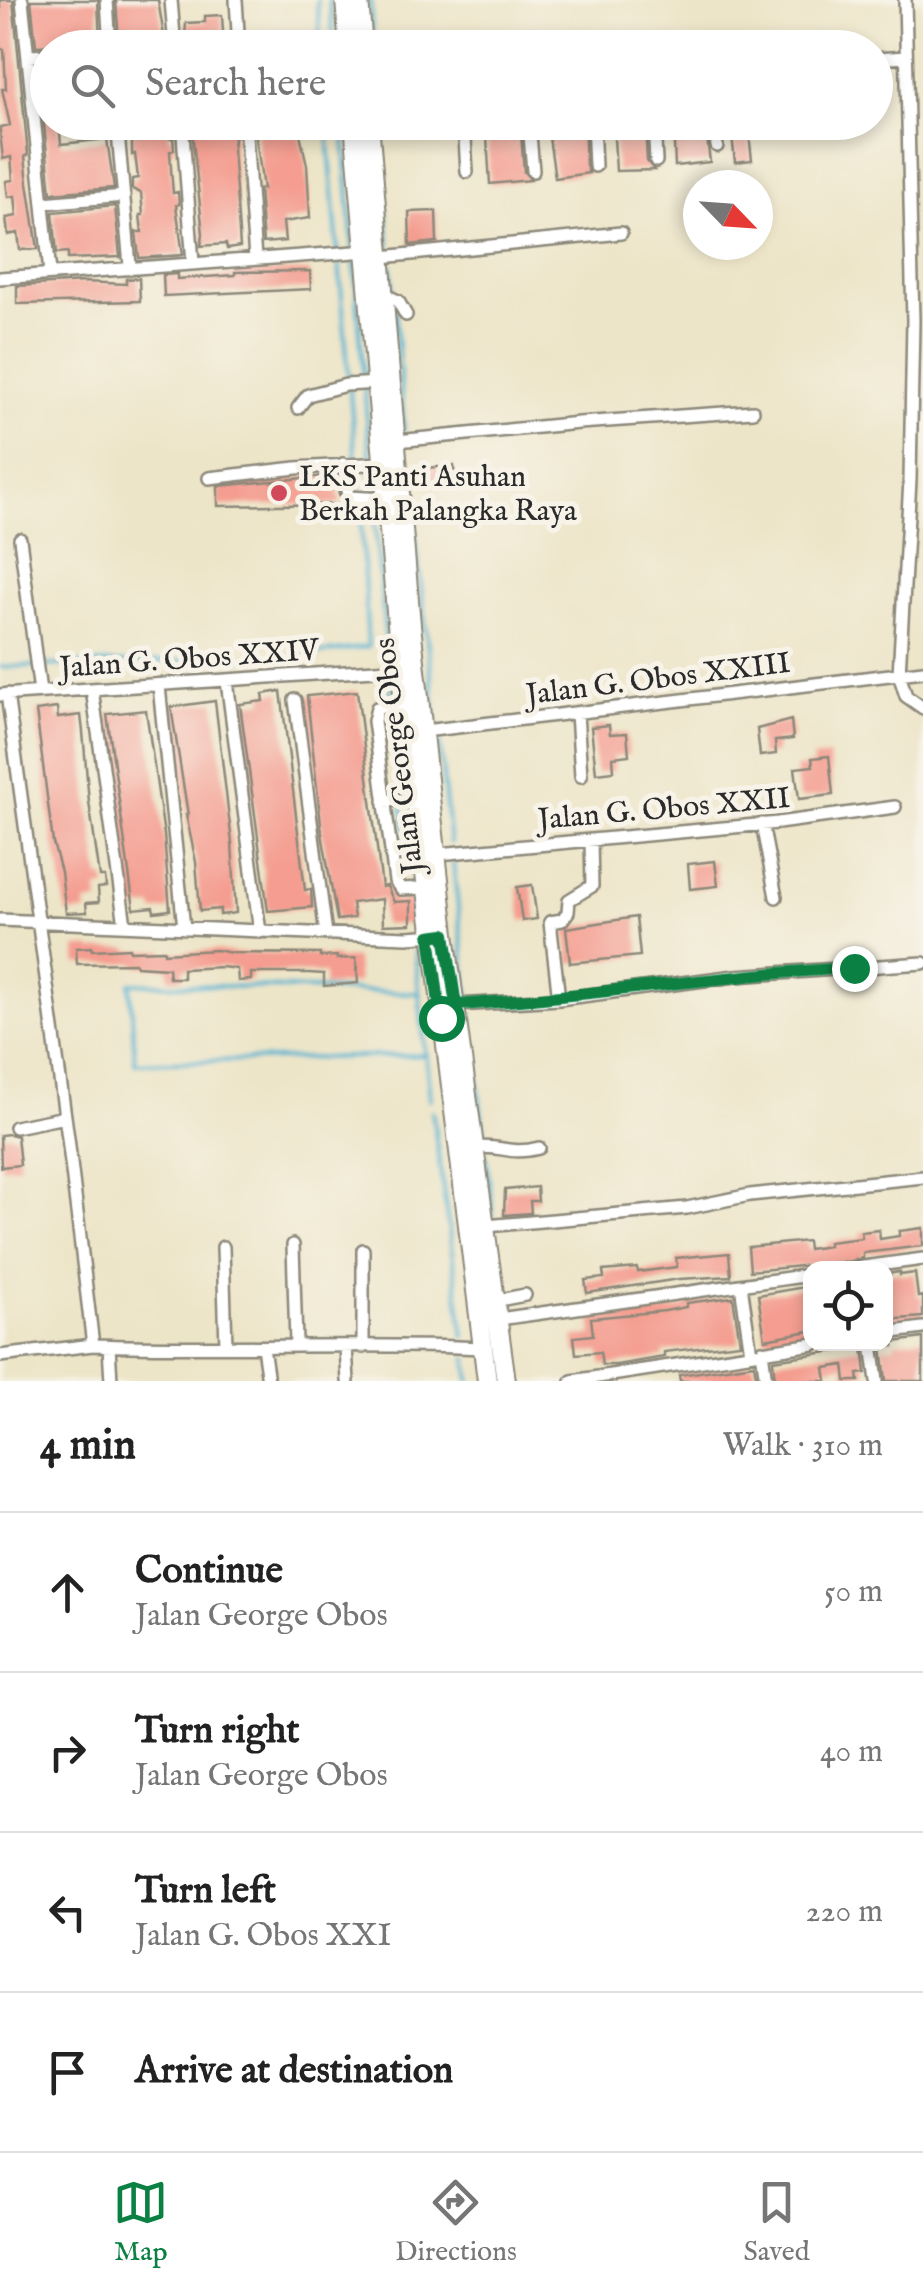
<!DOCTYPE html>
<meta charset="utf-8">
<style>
:root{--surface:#fff;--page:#f2f2f2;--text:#222;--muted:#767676;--line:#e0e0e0;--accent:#0b8043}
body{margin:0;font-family:"IM FELL English",serif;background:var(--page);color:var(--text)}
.controls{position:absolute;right:30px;bottom:30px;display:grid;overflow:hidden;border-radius:20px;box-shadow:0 5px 15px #0003}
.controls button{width:90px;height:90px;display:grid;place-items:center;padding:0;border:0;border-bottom:2px solid var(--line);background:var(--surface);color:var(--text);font:50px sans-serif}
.compass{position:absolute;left:683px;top:170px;width:90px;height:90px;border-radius:50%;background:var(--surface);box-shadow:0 5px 15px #0003;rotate:115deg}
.stop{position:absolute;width:30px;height:30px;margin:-22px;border:8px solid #0b8043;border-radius:50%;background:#fff}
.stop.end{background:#0b8043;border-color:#fff;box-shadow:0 2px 10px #0008}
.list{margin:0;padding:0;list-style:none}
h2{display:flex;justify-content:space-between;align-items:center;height:130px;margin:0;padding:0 40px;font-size:42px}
h2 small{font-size:32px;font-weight:400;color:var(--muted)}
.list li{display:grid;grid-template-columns:65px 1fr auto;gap:30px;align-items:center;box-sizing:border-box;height:160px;padding:0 40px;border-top:2px solid var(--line)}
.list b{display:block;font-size:38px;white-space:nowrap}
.list p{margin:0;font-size:32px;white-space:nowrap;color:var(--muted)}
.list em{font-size:32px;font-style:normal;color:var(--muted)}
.icon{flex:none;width:55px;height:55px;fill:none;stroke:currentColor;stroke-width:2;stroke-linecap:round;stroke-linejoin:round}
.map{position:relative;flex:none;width:923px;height:1381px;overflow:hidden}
.search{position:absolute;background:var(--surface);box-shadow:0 5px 15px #0003;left:30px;right:30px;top:30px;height:110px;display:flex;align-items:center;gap:25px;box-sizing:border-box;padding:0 35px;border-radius:55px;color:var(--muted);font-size:38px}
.sheet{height:770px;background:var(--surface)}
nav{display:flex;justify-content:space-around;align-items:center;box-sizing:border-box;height:140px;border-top:2px solid var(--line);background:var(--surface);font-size:28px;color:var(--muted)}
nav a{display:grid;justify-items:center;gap:5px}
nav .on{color:var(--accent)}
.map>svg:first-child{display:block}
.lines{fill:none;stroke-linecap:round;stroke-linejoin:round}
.stream{stroke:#52b3d1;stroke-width:4}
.building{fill:#f49d90}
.minor-casing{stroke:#8c887a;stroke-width:16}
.primary-casing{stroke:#8c887a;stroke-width:22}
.minor{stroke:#fff;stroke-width:11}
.primary{stroke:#fff;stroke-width:18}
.route{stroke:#0b8043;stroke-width:12}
.poi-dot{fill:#d1495b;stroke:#f7f3e8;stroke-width:4}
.labels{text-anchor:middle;stroke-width:10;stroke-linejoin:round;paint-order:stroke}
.poi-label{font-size:30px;fill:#2b2b2b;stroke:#f7f3e8;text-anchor:start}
.street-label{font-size:30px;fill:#2b2b2b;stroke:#f7f3e8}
</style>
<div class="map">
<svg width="923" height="1381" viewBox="0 0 923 1381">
<rect width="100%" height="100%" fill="#f7f3e8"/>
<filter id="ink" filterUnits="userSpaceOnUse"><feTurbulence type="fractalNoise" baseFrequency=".01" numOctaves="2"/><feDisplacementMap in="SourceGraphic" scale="20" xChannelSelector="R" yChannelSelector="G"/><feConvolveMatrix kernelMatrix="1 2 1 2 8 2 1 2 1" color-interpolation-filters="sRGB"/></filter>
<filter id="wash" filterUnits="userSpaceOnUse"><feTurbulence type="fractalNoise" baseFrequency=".0048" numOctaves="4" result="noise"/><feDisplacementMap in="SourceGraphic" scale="40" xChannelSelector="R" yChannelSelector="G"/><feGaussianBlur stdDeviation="2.25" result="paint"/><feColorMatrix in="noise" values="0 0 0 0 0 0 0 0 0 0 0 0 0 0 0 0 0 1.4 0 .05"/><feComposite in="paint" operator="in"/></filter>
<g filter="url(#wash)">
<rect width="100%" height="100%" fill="#ede5c8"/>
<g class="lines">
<!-- stream -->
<path class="stream" d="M317 0 321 48
M329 0 335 48
M370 0 373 48
M343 122 353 248
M379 122 389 246
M354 257 380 582 401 796
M391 266 393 287
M395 310 404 430
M406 452 436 720
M0 667 288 657 368 647 361 521 327 122
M439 739 450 843
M402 805 414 881 416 962 430 1099
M453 863 468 994
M419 993 130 983 135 1063 426 1055
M470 1015 484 1136
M432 1111 464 1337
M486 1156 493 1215
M467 1357 470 1381"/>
</g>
<g id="blocks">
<!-- building -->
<path class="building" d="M0 0H13L28 155 25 156 28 183 38 249 20 250 18 233 8 235 6 218 17 216 15 196 8 197 6 181 13 180 11 157 3 159 0 133V127L10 125 2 89H6L4 49H0Z
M31 0H98L100 44 36 46Z
M116 0H158L166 48H126L125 41H119Z
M222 15 224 48H184L186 23 205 22V16Z
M48 64V122H59L61 144 107 139 114 188 51 193 38 65Z
M168 122 169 138H173L174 150 170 151 171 169 173 193 178 192 179 204 176 205 183 255 139 258 136 232H142L140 215H143L141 193 132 189V179L138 178 135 154 132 155V124Z
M191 122H236L233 148 240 247 227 249 226 244 201 246 203 234Z
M254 122H291L292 130 300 134 307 165 310 218 283 222 285 241 263 243 259 189H263Z
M486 122H520L524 172 531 180 490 184Z
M584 122 586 166 589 173 555 178 547 124Z
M613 122H645L647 161 654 170 616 171Z
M673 122H705L710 162 675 166Z
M748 125 752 160 735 162 731 127Z
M115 206 120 257 68 259V252L57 253 53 212Z
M436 211 437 242 410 245 409 212Z
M310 271 311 289 164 296 163 275 177 274V279L235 275V272Z
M139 278 140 301 17 304V286L84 282 126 284V279Z
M454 466 455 483 426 486 425 468Z
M335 475 341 504 218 506V486Z
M281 691 305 890 311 889 312 907 268 911 240 704 264 701 263 694Z
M357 691 382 887 387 886 394 902 411 901V924L383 925 382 899 352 903 354 918 337 920 322 833 307 696Z
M215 701 232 843 236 913 220 915V909L200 911 196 862 186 815H188L171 707Z
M57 708 58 718 81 715 83 732 89 802 100 877H105L106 887 98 888 99 902 86 903 87 912 66 913 61 872 53 843 36 711Z
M146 710 164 835 170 910 154 912 153 907 134 909 107 714Z
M791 720 793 739 775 741 776 754 760 756 757 729Z
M609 725 610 734 627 733 629 755 613 757 614 771 596 773 591 727Z
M829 756 833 795 799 799 795 768 813 766 812 758Z
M715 861 718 886 690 889 688 864Z
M532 885 537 919 522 921 517 887Z
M636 917 640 956 570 963 566 928Z
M91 947 92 950 129 948 130 951 164 950V953L216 950 232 953 320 954V957L337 956V959L356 958 358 983 324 986V974L309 973H251V980L238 981 237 969 222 967 183 969V978H169L168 968 136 966 135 963 77 964 76 948Z
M9 1134 17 1136 20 1165 1 1167 0 1135Z
M537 1187 538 1201H530L531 1213 504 1215 505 1190Z
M923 1228V1246L863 1253V1258L851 1261 750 1271 748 1247 807 1241 808 1249 829 1246 828 1242 862 1238 861 1232 879 1230 880 1239 899 1236V1231Z
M729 1253 731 1276 679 1279 587 1293 585 1280 604 1278 603 1271 637 1268 638 1272 677 1267 676 1258Z
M900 1272V1275L915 1273 918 1297 923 1296V1317L886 1320V1274Z
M810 1286V1331L765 1339 758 1295Z
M733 1297 740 1343 664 1352V1357L616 1365H602L600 1352 576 1354 574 1337 593 1335 591 1318 665 1311 686 1307V1303Z
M923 1338V1381H886L882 1347 894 1346V1342Z
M863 1347 866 1373 858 1374 859 1381H846L844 1365 825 1368 827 1381H775L773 1360Z
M754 1364 757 1381H680L679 1375Z"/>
</g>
</g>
<g filter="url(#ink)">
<use href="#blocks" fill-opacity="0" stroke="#8c887a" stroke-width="2.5"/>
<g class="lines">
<!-- minor casing -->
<g class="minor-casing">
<path id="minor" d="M22 0 50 273
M107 0 110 48
M171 0 175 48
M236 0 239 48
M905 0 913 321 910 480 899 674 906 696 923 708
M28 56 48 55
M876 59 906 57
M117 122 130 266
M182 122 193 263
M245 122 255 259
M464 122 467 172
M529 122 533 171
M593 122 595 166
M654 122 656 161
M714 122 717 146
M300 125 320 122
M43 203 124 196
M382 257 621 233
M0 278 368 251
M385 295 398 301 406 315
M298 408 308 395 346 385 378 383
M397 441 579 423 753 411
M343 464 348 497 386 499
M209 478 296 468 383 463
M20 539 40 692
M227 681 260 932
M159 686 184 928
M92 689 125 925
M0 695 405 668
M295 700 326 934
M405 703 377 708 374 721 395 881 401 889 425 888
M577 713 581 776
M424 731 923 671
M384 801 416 799
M762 824 776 897
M438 854 778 823 895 807
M391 856 422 850
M0 920 407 937 436 935
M559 999 550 922 562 920 568 912 569 900 592 886 591 840
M456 1005 559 999 735 976 923 963
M15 1127 65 1117
M475 1148C501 1144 508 1156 539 1148
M486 1226 687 1208 750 1195 923 1177
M293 1245 296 1343
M223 1247 226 1346
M856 1268 923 1259
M741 1285 751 1353
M494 1301 525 1295
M499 1319 810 1275
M886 1333 923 1328
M872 1344 877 1381
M93 1345C223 1350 353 1342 483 1348
M109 1346 111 1381
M263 1347 268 1381
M346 1347 348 1381
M363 1347V1250
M762 1351 766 1381
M0 1356 93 1345 68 1138 7 694
M572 1381 814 1344"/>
</g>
<!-- primary casing -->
<g class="primary-casing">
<path id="primary" d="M345 0 349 48
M359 0 363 48
M354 122 403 693 487 1381
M369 122 411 625 445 934 506 1381"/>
</g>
<!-- minor -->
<use href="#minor" class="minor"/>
<!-- primary -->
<use href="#primary" class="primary"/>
</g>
</g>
<g class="lines" filter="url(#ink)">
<!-- route -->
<path class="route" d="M441 1018 430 936 445 934 456 1005C590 997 721 974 854 968"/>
</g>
<!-- markers -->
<circle class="poi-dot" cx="279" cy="493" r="10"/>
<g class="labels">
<!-- poi labels -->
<g class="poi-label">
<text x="299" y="486">LKS Panti Asuhan<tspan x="299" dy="34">Berkah Palangka Raya</tspan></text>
</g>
<!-- street labels -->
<g class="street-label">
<text transform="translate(189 658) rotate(-4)" y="10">Jalan G. Obos XXIV</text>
<text transform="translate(658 678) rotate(-7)" y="10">Jalan G. Obos XXIII</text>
<text transform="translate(398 756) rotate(-97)" y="10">Jalan George Obos</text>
<text transform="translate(664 808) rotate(-5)" y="10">Jalan G. Obos XXII</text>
</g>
</g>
</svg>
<div class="controls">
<button><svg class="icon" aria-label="locate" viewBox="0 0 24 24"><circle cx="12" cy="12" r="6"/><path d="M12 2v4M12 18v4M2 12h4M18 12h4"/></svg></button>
</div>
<svg class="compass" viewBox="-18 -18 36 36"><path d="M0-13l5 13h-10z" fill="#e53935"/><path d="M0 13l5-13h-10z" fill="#767676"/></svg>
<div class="stop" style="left:441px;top:1018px"></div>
<div class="stop end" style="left:854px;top:968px"></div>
<div class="search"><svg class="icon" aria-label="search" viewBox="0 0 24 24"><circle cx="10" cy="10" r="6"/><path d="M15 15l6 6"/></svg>Search here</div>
</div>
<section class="sheet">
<h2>4 min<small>Walk · 310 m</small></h2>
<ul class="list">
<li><svg class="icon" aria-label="ahead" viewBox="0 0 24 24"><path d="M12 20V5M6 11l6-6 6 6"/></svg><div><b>Continue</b><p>Jalan George Obos</p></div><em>50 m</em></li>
<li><svg class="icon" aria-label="right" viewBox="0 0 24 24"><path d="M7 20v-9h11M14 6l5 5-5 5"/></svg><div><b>Turn right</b><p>Jalan George Obos</p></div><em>40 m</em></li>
<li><svg class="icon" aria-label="left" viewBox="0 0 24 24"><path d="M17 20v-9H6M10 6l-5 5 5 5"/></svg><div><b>Turn left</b><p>Jalan G. Obos XXI</p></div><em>220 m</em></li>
<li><svg class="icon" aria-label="arrive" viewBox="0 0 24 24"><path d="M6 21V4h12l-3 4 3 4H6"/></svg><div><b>Arrive at destination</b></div></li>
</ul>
</section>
<nav>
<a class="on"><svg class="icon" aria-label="map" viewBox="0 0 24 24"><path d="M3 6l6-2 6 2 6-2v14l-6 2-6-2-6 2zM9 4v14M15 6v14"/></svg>Map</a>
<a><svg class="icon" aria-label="directions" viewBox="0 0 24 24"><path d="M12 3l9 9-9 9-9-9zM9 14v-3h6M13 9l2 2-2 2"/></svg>Directions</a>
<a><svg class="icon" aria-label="saved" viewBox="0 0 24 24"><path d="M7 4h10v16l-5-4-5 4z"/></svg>Saved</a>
</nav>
